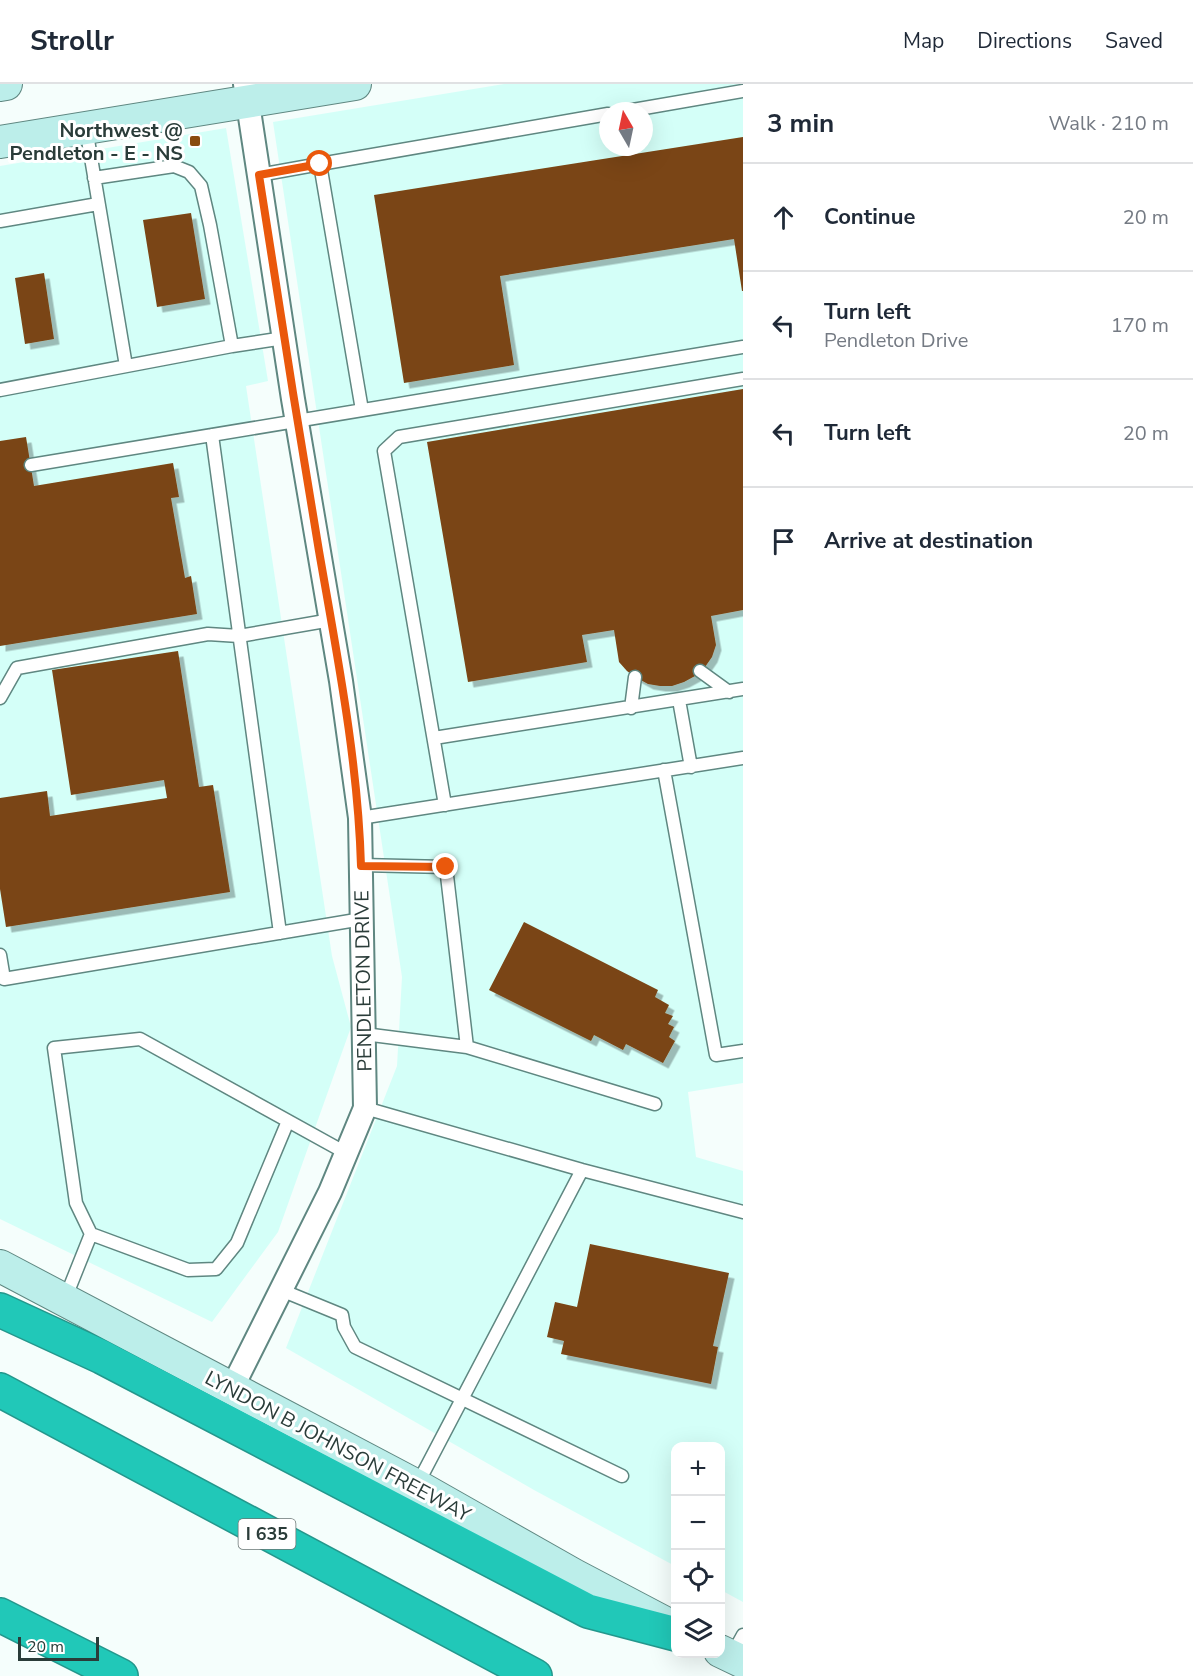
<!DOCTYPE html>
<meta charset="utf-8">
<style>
:root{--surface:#fff;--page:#f2f2f3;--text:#1f2937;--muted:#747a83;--line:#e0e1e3}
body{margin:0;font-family:"Nunito Sans",sans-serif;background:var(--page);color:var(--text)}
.controls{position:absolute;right:18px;bottom:18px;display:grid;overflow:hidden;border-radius:12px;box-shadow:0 6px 24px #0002}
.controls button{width:54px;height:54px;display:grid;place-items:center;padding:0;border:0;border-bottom:2px solid var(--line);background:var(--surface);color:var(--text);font:30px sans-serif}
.compass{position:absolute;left:599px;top:18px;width:54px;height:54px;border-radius:50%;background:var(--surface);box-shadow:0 6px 24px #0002;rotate:351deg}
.scale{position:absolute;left:18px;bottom:15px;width:81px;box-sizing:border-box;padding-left:6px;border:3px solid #2a3c39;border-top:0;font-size:16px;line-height:21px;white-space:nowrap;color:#2a3c39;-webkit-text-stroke:4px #fff;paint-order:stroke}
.stop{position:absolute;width:18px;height:18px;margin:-14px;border:4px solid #ea580c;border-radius:50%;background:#fff}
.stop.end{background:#ea580c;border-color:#fff;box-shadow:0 2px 6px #0008}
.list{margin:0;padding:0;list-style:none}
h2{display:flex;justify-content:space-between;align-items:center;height:78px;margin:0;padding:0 24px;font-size:26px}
h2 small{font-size:20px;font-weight:400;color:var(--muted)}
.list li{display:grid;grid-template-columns:39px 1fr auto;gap:18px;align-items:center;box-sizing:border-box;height:108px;padding:0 24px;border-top:2px solid var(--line)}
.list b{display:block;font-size:22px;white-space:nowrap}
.list p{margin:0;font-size:20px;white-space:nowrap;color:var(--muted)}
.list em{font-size:20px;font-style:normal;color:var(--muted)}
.icon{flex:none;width:33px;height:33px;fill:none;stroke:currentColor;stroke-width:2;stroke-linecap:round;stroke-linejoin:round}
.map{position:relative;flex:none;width:743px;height:1592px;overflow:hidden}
header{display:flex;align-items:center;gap:36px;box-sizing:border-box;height:84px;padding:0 30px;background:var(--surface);border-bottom:2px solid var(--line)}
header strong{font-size:28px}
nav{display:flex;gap:33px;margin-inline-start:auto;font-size:21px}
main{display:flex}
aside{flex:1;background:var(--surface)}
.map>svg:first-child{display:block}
.built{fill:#d4fff8;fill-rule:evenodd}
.building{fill:#7a4514;filter:url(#shadow)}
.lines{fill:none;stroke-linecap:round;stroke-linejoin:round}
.lane-casing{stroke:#5f8781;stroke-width:15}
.street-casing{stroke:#5f8781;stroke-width:26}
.secondary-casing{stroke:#5f8781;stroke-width:34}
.highway-casing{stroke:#24978c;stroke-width:36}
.lane{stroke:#fff;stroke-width:12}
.street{stroke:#fff;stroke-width:22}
.secondary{stroke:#bceeea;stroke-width:32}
.highway{stroke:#21c8b8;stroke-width:33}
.route{stroke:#ea580c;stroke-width:8}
.poi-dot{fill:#894b0e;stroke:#fff;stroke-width:2}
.labels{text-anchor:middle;stroke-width:6;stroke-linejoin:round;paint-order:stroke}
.shield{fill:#fff;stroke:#6a7674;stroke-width:1.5}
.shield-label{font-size:18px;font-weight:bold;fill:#2a3c39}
.poi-label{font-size:20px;font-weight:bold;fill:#2a3c39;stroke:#fff;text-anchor:end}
.street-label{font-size:20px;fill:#2a3c39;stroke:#fff}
</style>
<header>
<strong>Strollr</strong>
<nav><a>Map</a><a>Directions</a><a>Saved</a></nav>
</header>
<main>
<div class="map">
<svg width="743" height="1592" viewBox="0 0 743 1592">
<defs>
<filter id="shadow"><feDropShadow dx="5.5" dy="5.5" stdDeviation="0" flood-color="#0004"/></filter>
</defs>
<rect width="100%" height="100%" fill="#f5fefc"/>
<!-- built -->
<path class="built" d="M504 0H743V999L688 1008 696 1073 743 1087V1518L721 1506 720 1362H676L675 1482 534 1406 286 1264 397 982 402 893 273 38ZM608 27H644V63H608Z
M226 44 268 297 246 302 332 872 351 943 278 1148 212 1238 0 1135V82Z"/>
<!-- building -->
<path class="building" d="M743 53V207H742L734 155 500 192 514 281 404 299 374 111Z
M191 129 205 215 157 223 143 136Z
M44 189 54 255 25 260 15 194Z
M743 305V526L711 532 716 561 712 573 705 583 695 592 684 598 672 602H660L648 600 637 594 627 587 619 578 614 546 582 551 587 578 468 598 427 358Z
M26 353 34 402 173 379 179 413 171 414 185 494 191 492 197 530 0 562V357Z
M178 567 199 703 213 701 230 808 6 843 0 805V714L47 707 50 732 167 714 164 696 71 711 52 586Z
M524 838 658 906 655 913 669 921 665 929 673 932 668 940 674 943 669 953 675 957 663 979 626 960 623 966 594 951 591 957 489 906Z
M590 1160 729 1189 713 1262 718 1263 711 1300 561 1270 564 1257 547 1253 555 1218 577 1223Z"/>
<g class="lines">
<!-- lane casing -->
<g class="lane-casing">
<path id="lane" d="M627 27 743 7
M86 44 126 282
M259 91 320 80
M94 94 174 82 189 88 201 102 210 141 232 262
M0 137 98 120
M0 306 232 262 284 254
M362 326 320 80 608 30
M212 351 280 849
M31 381 743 263
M700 587 729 608
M0 614 17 584 208 550 239 552 331 536
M679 616 691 683
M631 624 635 593
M434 654 743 605
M664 686 716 971 743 967
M445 721 384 367 399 353 743 295
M360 734 743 674
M361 781 446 783 467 963
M0 871 4 895 362 835
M364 950 467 963 655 1020
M365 1024 582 1086 743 1128
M91 1150 188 1186 216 1185 237 1159 288 1037
M281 1206 342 1231 344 1243 355 1263 622 1392
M65 1215 91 1150 76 1119 54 964 140 955 346 1069
M417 1401 582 1086
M732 1571 743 1551"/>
</g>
<!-- street casing -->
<g class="street-casing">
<path id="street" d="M232 1304 330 1108 365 1024 360 734 341 597 293 315 245 0"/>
</g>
<!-- secondary casing -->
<g class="secondary-casing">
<path id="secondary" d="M0 1 6 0
M0 58 355 0
M0 1182 417 1402 574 1491 669 1541
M720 1567 743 1578"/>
</g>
<!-- highway casing -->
<g class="highway-casing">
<path id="highway" d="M0 1226 102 1273 588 1527 676 1550
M0 1306 535 1592
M0 1531 121 1592"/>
</g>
<!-- lane -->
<use href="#lane" class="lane"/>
<!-- street -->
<use href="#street" class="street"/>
<!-- secondary -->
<use href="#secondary" class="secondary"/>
<!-- highway -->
<use href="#highway" class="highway"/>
</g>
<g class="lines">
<!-- route -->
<path class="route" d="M320 80 259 91C278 216 298 342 319 467 337 571 358 676 361 782L446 783"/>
</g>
<!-- markers -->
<rect class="poi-dot" x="189" y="51" width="12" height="12" rx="3"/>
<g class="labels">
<!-- shield labels -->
<rect class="shield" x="238.5" y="1435" width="57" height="30" rx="4.5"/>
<g class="shield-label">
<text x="267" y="1456">I 635</text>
</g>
<!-- poi labels -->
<g class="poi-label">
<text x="183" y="53">Northwest @<tspan x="183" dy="23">Pendleton - E - NS</tspan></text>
</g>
<!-- street labels -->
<g class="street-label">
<text transform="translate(363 897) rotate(-91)" y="7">PENDLETON DRIVE</text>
<text transform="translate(338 1362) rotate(28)" y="7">LYNDON B JOHNSON FREEWAY</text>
</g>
</g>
</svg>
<div class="controls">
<button>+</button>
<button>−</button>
<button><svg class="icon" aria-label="locate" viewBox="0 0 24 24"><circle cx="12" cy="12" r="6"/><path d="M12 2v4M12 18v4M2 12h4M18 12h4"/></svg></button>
<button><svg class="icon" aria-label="layers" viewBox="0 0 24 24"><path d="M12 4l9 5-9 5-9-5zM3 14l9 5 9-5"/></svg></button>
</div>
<svg class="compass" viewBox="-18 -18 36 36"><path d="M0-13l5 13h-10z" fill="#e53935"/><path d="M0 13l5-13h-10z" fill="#747a83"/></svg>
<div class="scale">20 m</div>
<div class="stop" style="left:320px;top:80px"></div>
<div class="stop end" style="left:446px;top:783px"></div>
</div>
<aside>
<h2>3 min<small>Walk · 210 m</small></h2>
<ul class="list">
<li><svg class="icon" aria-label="ahead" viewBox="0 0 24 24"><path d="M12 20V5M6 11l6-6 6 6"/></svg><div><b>Continue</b></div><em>20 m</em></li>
<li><svg class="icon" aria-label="left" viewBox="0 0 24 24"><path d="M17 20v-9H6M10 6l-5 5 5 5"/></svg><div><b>Turn left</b><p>Pendleton Drive</p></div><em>170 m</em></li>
<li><svg class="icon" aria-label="left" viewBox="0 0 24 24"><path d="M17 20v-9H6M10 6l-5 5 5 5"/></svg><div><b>Turn left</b></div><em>20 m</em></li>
<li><svg class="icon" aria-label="arrive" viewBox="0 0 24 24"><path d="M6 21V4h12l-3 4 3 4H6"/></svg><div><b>Arrive at destination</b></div></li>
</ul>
</aside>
</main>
